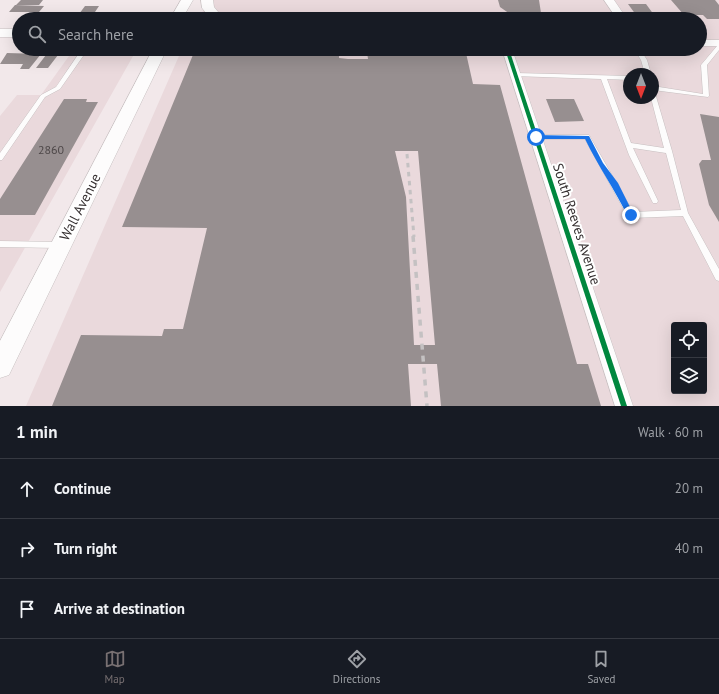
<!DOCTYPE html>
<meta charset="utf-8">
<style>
:root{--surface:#171b24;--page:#20242c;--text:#f1f3f6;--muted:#9ea1a6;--line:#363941;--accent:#787072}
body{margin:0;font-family:"PT Sans",sans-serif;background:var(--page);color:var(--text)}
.controls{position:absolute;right:12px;bottom:12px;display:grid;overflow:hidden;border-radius:4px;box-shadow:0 4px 16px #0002}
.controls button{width:36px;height:36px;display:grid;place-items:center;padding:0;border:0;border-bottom:1px solid var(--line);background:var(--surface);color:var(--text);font:20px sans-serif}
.compass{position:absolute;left:623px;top:68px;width:36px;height:36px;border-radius:50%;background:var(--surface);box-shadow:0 4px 16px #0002;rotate:180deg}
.stop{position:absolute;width:12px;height:12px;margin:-9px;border:3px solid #1a73e8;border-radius:50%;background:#fff}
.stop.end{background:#1a73e8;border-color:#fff;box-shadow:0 1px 4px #0008}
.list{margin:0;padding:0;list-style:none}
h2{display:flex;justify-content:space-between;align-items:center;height:52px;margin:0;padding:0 16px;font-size:17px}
h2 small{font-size:13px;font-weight:400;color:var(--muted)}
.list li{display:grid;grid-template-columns:26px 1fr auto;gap:12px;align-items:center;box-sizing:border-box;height:60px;padding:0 16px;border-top:1px solid var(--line)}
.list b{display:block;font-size:15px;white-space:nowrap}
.list em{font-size:13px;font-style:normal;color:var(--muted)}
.icon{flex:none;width:22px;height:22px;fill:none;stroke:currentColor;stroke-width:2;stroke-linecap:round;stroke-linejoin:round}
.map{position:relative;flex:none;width:719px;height:406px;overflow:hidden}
.search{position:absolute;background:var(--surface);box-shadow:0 4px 16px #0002;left:12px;right:12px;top:12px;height:44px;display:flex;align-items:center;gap:10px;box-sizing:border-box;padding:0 14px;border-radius:22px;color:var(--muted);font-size:15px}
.sheet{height:232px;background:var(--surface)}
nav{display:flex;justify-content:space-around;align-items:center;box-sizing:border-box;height:56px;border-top:1px solid var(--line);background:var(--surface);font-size:11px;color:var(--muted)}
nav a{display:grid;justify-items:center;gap:2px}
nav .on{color:var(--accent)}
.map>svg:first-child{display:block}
.built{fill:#ead9dc;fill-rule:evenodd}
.building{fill:#978f90;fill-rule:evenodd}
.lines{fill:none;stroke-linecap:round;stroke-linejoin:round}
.service-casing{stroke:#c7c0c1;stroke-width:1}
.minor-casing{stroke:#c7c0c1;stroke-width:1}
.tertiary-casing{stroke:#c7c0c1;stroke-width:1}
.secondary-casing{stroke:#c7c0c1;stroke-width:1}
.service{fill:#fdfcfc;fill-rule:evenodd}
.minor{fill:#fdfcfc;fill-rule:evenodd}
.tertiary{fill:#fdfcfc;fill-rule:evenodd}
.secondary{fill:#fdfcfc;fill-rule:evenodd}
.rail-far1{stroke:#c4c1c2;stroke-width:3;stroke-dasharray:4.5 4.5;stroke-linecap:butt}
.rail{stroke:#c4c1c2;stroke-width:3.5;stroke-dasharray:6 6;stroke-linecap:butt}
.cycleway-casing{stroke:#fff;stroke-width:3}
.cycleway{fill:#00873e;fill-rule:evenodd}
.route{fill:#1a73e8}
.labels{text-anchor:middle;stroke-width:4;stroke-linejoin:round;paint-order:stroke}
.number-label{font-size:12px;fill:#4e4849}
.street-label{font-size:14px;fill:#363031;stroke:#fff}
</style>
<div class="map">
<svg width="719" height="406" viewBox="0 0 719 406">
<rect width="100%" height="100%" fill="#f2e8ea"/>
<!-- built -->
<path class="built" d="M210 0H719V406H26L182 49H700V19H198ZM629 74H653V98H629ZM674 325H704V391H674Z
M74 49H137L0 292V116L17 95H41Z"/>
<!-- building -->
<path class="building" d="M21 0H43L39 5H16Z
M498 0H539L541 13 536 18 528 19 513 16 500 7Z
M671 0H715L719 5V19H707L703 15H684Z
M628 4H646L657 19H639Z
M15 5 44 6 39 12H9Z
M85 6H99L91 18H76Z
M195 50 339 52V58L348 59H368L367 52 466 53 473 84 500 85 577 364H588L601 406H441L437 364H408L411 406H52L81 335 162 336 164 329H183L207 228 122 227ZM395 151H418L435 345H414L406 197Z
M7 53 41 54 29 69H20L23 64H0Z
M46 55H58L48 68H36Z
M64 99H87L86 102H98L35 215H0V199Z
M546 99H574L584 121 555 122Z
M700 114 719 117V222L709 205 699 164 702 160H711Z"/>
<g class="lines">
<!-- service casing -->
<g class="service-casing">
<path id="service" d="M719 45V50L707 65 709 96 708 97 653 90V86L703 94 701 65 717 46Z
M82 49H88L60 89 45 97 2 160H0V153L41 95 56 87Z
M634 49H640L647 60 651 74H645L641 60Z
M516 73 629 76V80L607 79 631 143 664 148 651 98H653V92L655 93 672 151 688 213 719 269V281L716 280 683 216 631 218 628 217 585 139H534L533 137 534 135H589L633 212 681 210 666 153 633 148 658 201 657 203H653L629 155 601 79 514 76V74Z
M0 241 59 242 62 243 63 245 62 247 59 248 0 247Z"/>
</g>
<!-- minor casing -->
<g class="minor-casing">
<path id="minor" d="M604 0H614L627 19H617Z
M700 40H719V46H700Z
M502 49H512L633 406H615Z"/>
</g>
<!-- tertiary casing -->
<g class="tertiary-casing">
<path id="tertiary" d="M0 29H19V37H0Z"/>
</g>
<!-- secondary casing -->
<g class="secondary-casing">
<path id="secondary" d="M181 0H193L182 19H170Z
M201 0H213L214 7 224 19H211L202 8Z
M153 49H167L9 375 0 378V341Z"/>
</g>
<!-- service -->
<use href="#service" class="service"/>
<!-- minor -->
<use href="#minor" class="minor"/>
<!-- tertiary -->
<use href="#tertiary" class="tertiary"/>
<!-- secondary -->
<use href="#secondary" class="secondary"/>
<!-- rail-far1 -->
<path class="rail-far1" d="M407 154 414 237"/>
<!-- rail -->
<path class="rail" d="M413 236 427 406"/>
<!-- cycleway casing -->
<g class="cycleway-casing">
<path id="cycleway" d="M505 49H509L627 406H621Z"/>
</g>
<!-- cycleway -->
<use href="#cycleway" class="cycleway"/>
</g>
<!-- route -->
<path class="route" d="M536 135 589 136 603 163 618 183 634 215 633 217H628C615 190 598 166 585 139H536L533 137Z"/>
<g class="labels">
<!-- number labels -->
<g class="number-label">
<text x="51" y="154">2860</text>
</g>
<!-- street labels -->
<g class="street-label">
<text transform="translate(80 207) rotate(-63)" y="5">Wall Avenue</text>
<text transform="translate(577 224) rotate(72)" y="5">South Reeves Avenue</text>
</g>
</g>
</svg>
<div class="controls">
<button><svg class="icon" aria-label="locate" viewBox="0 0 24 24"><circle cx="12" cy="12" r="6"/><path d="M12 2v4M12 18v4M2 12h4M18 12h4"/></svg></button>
<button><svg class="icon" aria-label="layers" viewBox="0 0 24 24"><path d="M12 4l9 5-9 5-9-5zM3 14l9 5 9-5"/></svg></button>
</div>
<svg class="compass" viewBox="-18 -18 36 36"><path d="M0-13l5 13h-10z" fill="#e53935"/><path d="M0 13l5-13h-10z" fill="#9ea1a6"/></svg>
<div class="stop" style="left:536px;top:137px"></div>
<div class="stop end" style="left:631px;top:215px"></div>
<div class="search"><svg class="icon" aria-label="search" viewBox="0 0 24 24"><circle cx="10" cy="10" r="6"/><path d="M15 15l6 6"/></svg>Search here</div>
</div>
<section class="sheet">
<h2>1 min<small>Walk · 60 m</small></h2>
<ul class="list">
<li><svg class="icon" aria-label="ahead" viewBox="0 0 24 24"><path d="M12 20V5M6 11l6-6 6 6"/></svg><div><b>Continue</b></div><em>20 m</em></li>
<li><svg class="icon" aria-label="right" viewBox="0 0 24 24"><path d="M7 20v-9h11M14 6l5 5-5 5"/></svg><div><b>Turn right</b></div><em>40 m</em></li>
<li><svg class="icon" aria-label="arrive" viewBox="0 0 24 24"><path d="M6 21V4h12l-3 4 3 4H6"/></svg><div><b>Arrive at destination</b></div></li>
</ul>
</section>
<nav>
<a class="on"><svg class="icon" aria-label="map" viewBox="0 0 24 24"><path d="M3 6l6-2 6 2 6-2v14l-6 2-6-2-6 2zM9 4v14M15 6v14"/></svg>Map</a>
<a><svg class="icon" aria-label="directions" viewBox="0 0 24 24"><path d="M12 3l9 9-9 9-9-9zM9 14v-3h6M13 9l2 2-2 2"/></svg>Directions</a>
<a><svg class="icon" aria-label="saved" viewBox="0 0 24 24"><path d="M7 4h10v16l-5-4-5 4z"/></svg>Saved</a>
</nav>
